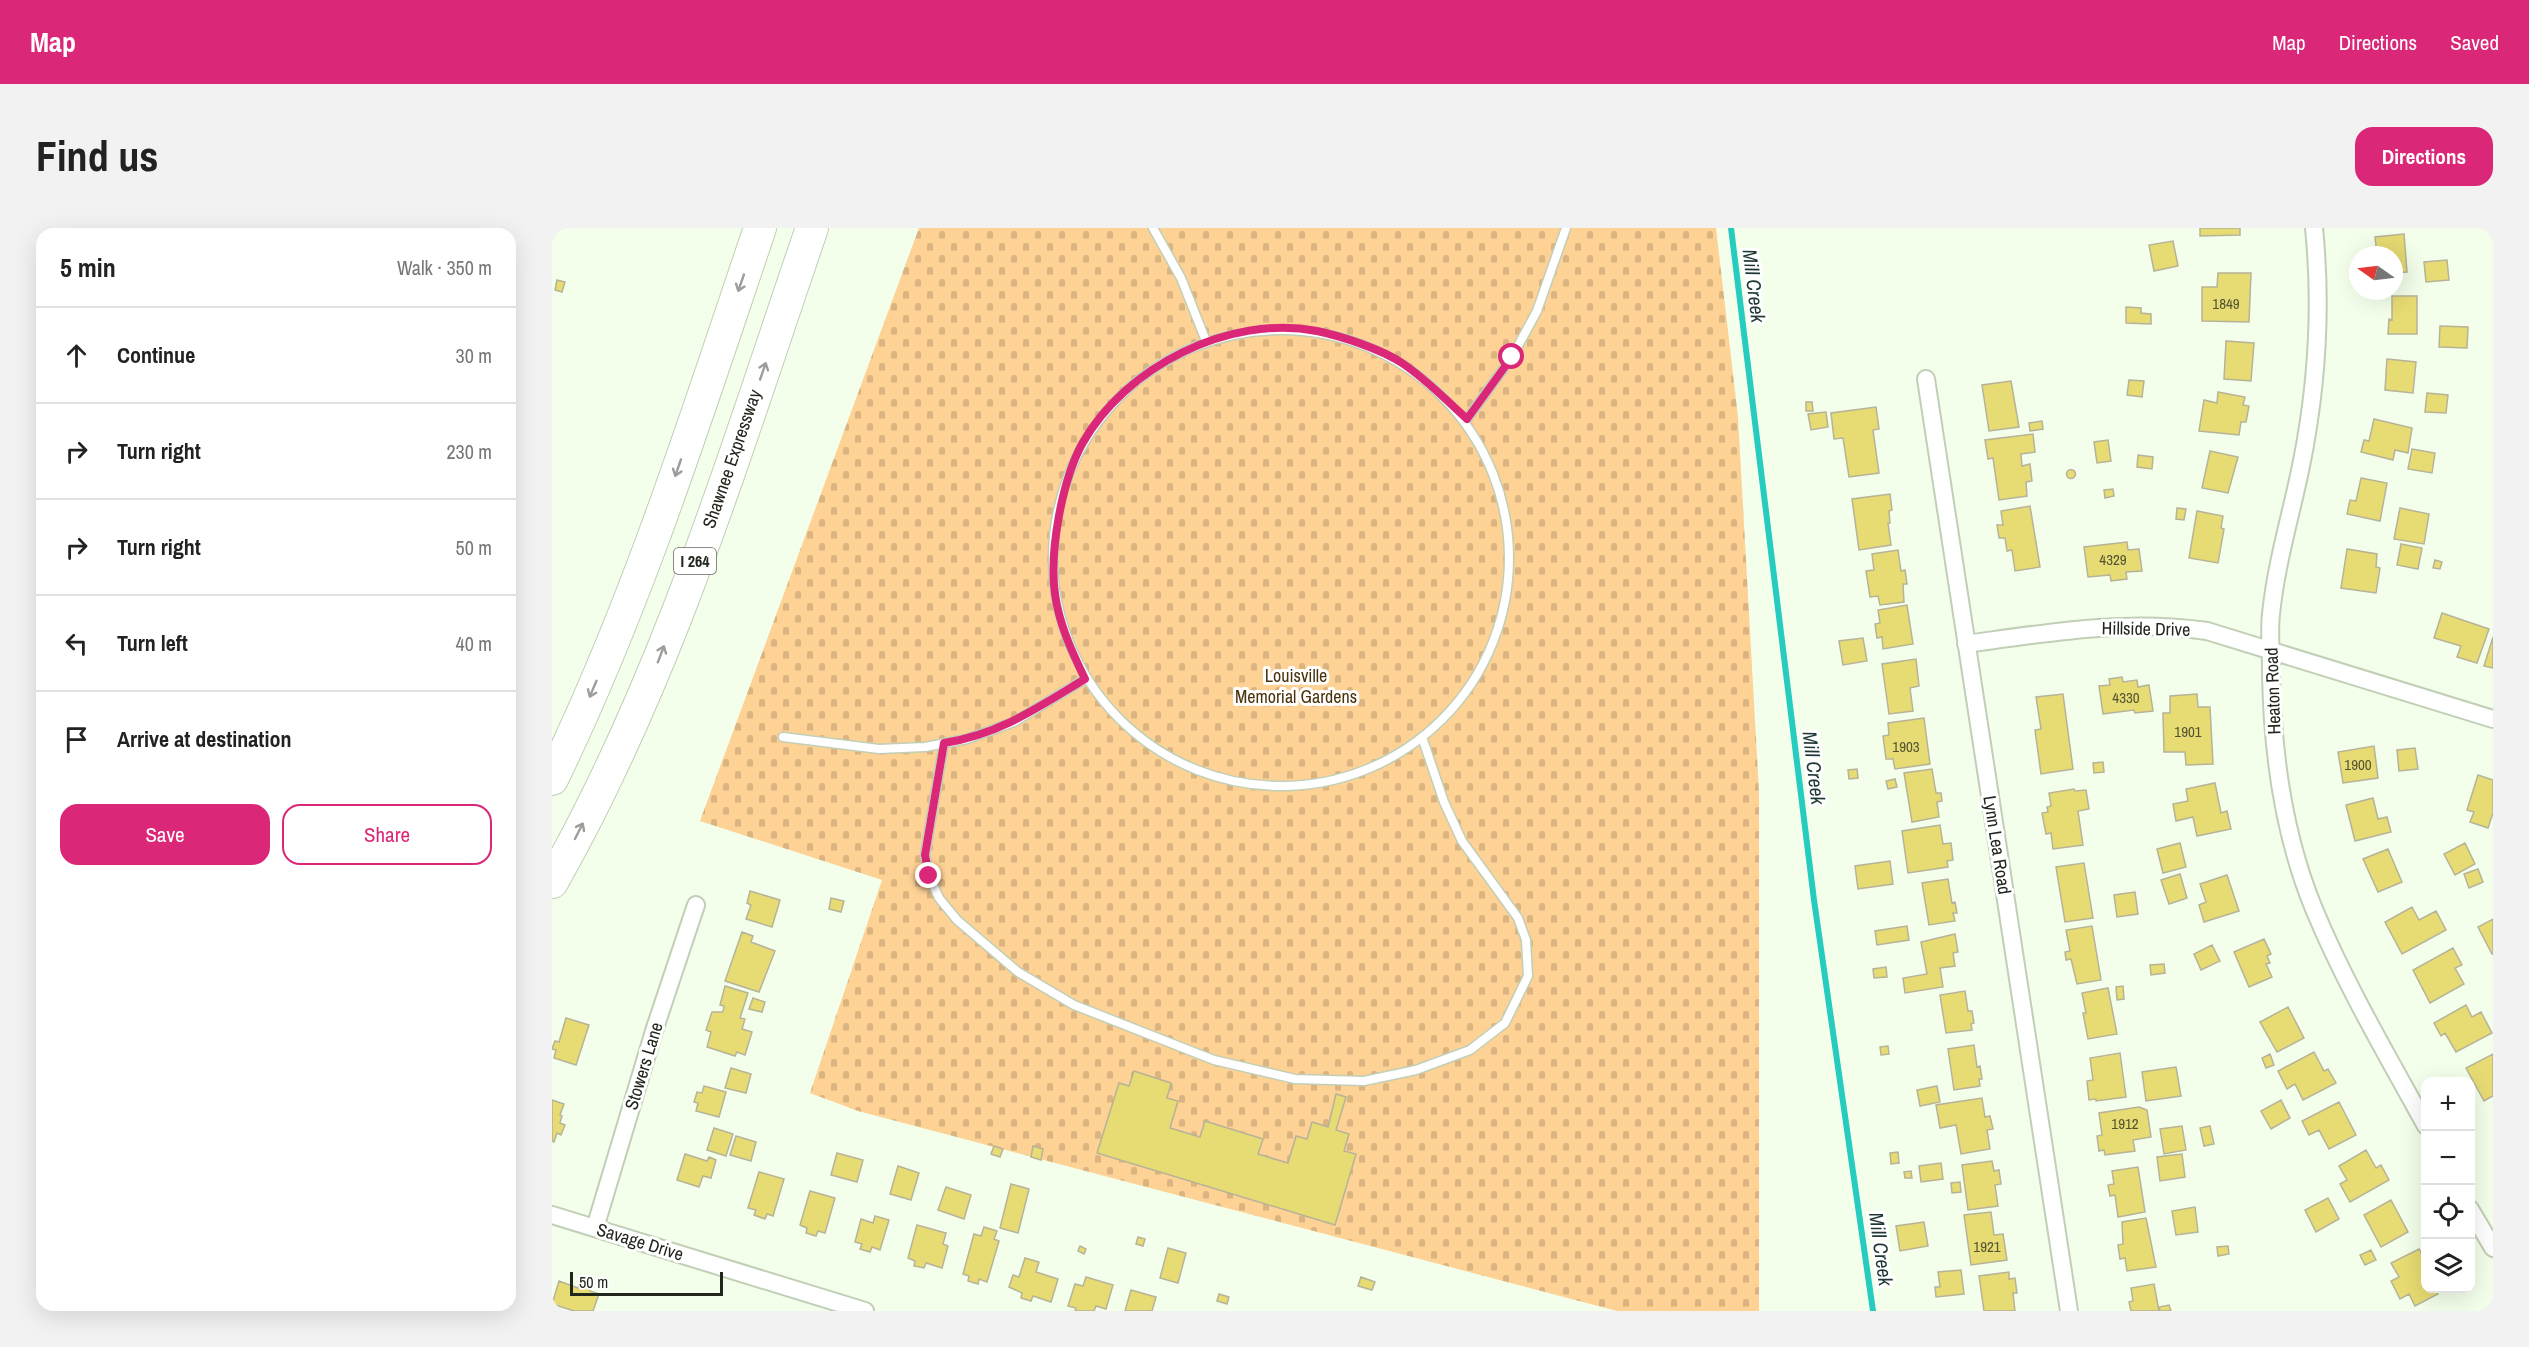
<!DOCTYPE html>
<meta charset="utf-8">
<style>
:root{--surface:#fff;--page:#f2f2f2;--text:#222;--muted:#767676;--line:#e0e0e0;--accent:#db2777}
body{margin:0;font-family:"Archivo Narrow",sans-serif;background:var(--page);color:var(--text)}
.controls{position:absolute;right:18px;bottom:18px;display:grid;overflow:hidden;border-radius:12px;box-shadow:0 6px 24px #0002}
.controls button{width:54px;height:54px;display:grid;place-items:center;padding:0;border:0;border-bottom:2px solid var(--line);background:var(--surface);color:var(--text);font:30px sans-serif}
.compass{position:absolute;left:1797px;top:18px;width:54px;height:54px;border-radius:50%;background:var(--surface);box-shadow:0 6px 24px #0002;rotate:284deg}
.scale{position:absolute;left:18px;bottom:15px;width:153px;box-sizing:border-box;padding-left:6px;border:3px solid #22271d;border-top:0;font-size:16px;line-height:21px;white-space:nowrap;color:#22271d;-webkit-text-stroke:4px #fff;paint-order:stroke}
.stop{position:absolute;width:18px;height:18px;margin:-14px;border:4px solid #db2777;border-radius:50%;background:#fff}
.stop.end{background:#db2777;border-color:#fff;box-shadow:0 2px 6px #0008}
.list{margin:0;padding:0;list-style:none}
h2{display:flex;justify-content:space-between;align-items:center;height:78px;margin:0;padding:0 24px;font-size:26px}
h2 small{font-size:20px;font-weight:400;color:var(--muted)}
.list li{display:grid;grid-template-columns:39px 1fr auto;gap:18px;align-items:center;box-sizing:border-box;height:96px;padding:0 24px;border-top:2px solid var(--line)}
.list b{display:block;font-size:22px;white-space:nowrap}
.list em{font-size:20px;font-style:normal;color:var(--muted)}
.actions{display:flex;gap:12px;padding:18px 24px}
.actions a{flex:1;padding:14px 0;border:2px solid var(--accent);border-radius:18px;text-align:center;font-size:21px;color:var(--accent)}
.actions .main{background:var(--accent);color:#fff}
.icon{flex:none;width:33px;height:33px;fill:none;stroke:currentColor;stroke-width:2;stroke-linecap:round;stroke-linejoin:round}
.map{position:relative;flex:none;width:1941px;height:1083px;overflow:hidden;border-radius:18px}
header{display:flex;align-items:center;gap:36px;box-sizing:border-box;height:84px;padding:0 30px;background:var(--accent);color:#fff}
header strong{font-size:28px}
nav{display:flex;gap:33px;margin-inline-start:auto;font-size:21px}
.intro{display:flex;align-items:center;justify-content:space-between;box-sizing:border-box;height:144px;padding:0 36px}
h1{margin:0;font-size:42px}
.button{padding:15px 27px;border-radius:18px;background:var(--accent);color:#fff;font-size:21px;font-weight:700}
main{display:flex;gap:36px;padding:0 36px}
aside{flex:1;background:var(--surface);border-radius:18px;box-shadow:0 6px 24px #0002}
.map>svg:first-child{display:block}
.cemetery{fill:url(#cemetery-stones)}
.lines{fill:none;stroke-linecap:round;stroke-linejoin:round}
.stream{stroke:#26ccc0;stroke-width:6}
.building{fill:#e7db73;stroke:#b6b398;stroke-width:1.5}
.lane-casing{stroke:#c1cfb6;stroke-width:11}
.street-casing{stroke:#c1cfb6;stroke-width:20}
.highway-casing{stroke:#c1cfb6;stroke-width:34}
.lane{stroke:#fff;stroke-width:8}
.street{stroke:#fff;stroke-width:16}
.highway{stroke:#fff;stroke-width:32}
.oneway{stroke:#9c9e99}
.route{stroke:#db2777;stroke-width:8}
.labels{text-anchor:middle;stroke-width:6;stroke-linejoin:round;paint-order:stroke}
.number-label{font-size:15px;fill:#535432}
.shield{fill:#fff;stroke:#646861;stroke-width:1.5}
.shield-label{font-size:16px;font-weight:bold;fill:#22271d}
.street-label{font-size:18px;fill:#22271d;stroke:#fff}
.park-label{font-size:18px;fill:#4a320b;stroke:#fff}
.water-label{font-size:20px;font-style:italic;fill:#1f3835;stroke:#fff}
</style>
<header>
<strong>Map</strong>
<nav><a>Map</a><a>Directions</a><a>Saved</a></nav>
</header>
<div class="intro"><h1>Find us</h1><a class="button">Directions</a></div>
<main>
<aside>
<h2>5 min<small>Walk · 350 m</small></h2>
<ul class="list">
<li><svg class="icon" aria-label="ahead" viewBox="0 0 24 24"><path d="M12 20V5M6 11l6-6 6 6"/></svg><div><b>Continue</b></div><em>30 m</em></li>
<li><svg class="icon" aria-label="right" viewBox="0 0 24 24"><path d="M7 20v-9h11M14 6l5 5-5 5"/></svg><div><b>Turn right</b></div><em>230 m</em></li>
<li><svg class="icon" aria-label="right" viewBox="0 0 24 24"><path d="M7 20v-9h11M14 6l5 5-5 5"/></svg><div><b>Turn right</b></div><em>50 m</em></li>
<li><svg class="icon" aria-label="left" viewBox="0 0 24 24"><path d="M17 20v-9H6M10 6l-5 5 5 5"/></svg><div><b>Turn left</b></div><em>40 m</em></li>
<li><svg class="icon" aria-label="arrive" viewBox="0 0 24 24"><path d="M6 21V4h12l-3 4 3 4H6"/></svg><div><b>Arrive at destination</b></div></li>
</ul>
<div class="actions"><a class="main">Save</a><a>Share</a></div>
</aside>
<div class="map">
<svg width="1941" height="1083" viewBox="0 0 1941 1083">
<defs>
<pattern id="cemetery-stones" width="16" height="16" patternUnits="userSpaceOnUse" patternTransform="scale(1.5)"><rect width="16" height="16" fill="#fed195"/><path d="M2 7V4a2 2 0 0 1 4 0v3zM10 15v-3a2 2 0 0 1 4 0v3z" fill="#d9b380"/></pattern>
</defs>
<rect width="100%" height="100%" fill="#f3ffea"/>
<!-- cemetery -->
<path class="cemetery" d="M367 0H1164L1186 189 1207 564V1083H1065L306 883 258 865 330 652 148 593Z"/>
<g class="lines">
<!-- stream -->
<path class="stream" d="M1179 0 1262 672 1321 1083"/>
</g>
<!-- building -->
<path class="building" d="M1648 0H1688V7L1648 8Z
M1852 6 1855 44 1842 45V27H1825L1823 9Z
M1621 13 1626 38 1602 43 1597 17Z
M1895 32 1897 52 1874 54 1872 34Z
M1666 45H1699L1697 94 1650 93V59H1665Z
M5 52 13 54 10 64 3 62Z
M1840 68H1865V106H1836L1837 91 1840 92Z
M1574 79 1589 80V85L1599 86V96L1574 95Z
M1888 98 1916 99 1915 120 1887 119Z
M1674 113 1702 115 1699 153 1672 151Z
M1835 131 1864 134 1861 165 1833 162Z
M1577 152 1592 153 1590 169 1575 167Z
M1459 153 1467 199 1437 203 1430 157Z
M1666 164 1693 169 1691 177 1697 178 1694 194H1689L1687 207 1647 203 1652 172 1665 175Z
M1875 165 1896 167 1894 185 1873 184Z
M1254 174H1260L1261 183H1254Z
M1324 179 1327 201 1321 202 1327 245 1297 249 1291 210 1282 211 1279 185Z
M1274 184 1276 199 1259 202 1256 186Z
M1822 191 1860 200 1856 225 1843 222 1841 232 1809 224 1812 212 1817 213Z
M1490 193 1491 201 1478 203 1477 195Z
M1481 206 1483 224 1469 226 1470 238 1478 236 1480 253 1474 254 1475 268 1447 272 1441 230 1436 231 1433 212Z
M1556 212 1559 233 1545 235 1542 214Z
M1860 221 1883 225 1880 245 1856 241Z
M1658 223 1686 229 1676 265 1650 260Z
M1586 227 1601 229 1600 241 1585 239Z
M1514.5 246a4.5 4.5 0 1 1 9 0a4.5 4.5 0 1 1-9 0Z
M1809 250 1835 255 1828 293 1795 286 1798 272 1804 273Z
M1561 261 1562 268 1553 270 1552 262Z
M1338 266 1340 282 1337 283 1338 295H1336L1339 317 1307 322 1300 271Z
M1478 278 1488 339 1463 343 1460 322 1455 323 1453 310H1447L1445 297H1451L1449 283Z
M1625 280 1634 281 1632 292 1624 291Z
M1848 280 1877 286 1872 316 1842 311Z
M1645 283 1671 288 1669 300 1672 301 1666 335 1637 330Z
M1575 314 1576 322 1587 321 1590 343 1574 344 1575 351 1559 353 1558 347 1536 349 1532 319Z
M1849 316 1870 320 1866 341 1845 337Z
M1795 321 1825 326 1824 339 1828 340 1824 365 1789 360Z
M1346 322 1349 343 1353 342 1355 356H1351L1352 374 1328 377 1326 368 1318 369 1314 343 1322 342 1320 326Z
M1883 332 1890 334 1888 341 1881 340Z
M1355 377 1361 416 1331 421 1330 409 1325 410 1323 396 1328 395 1326 382Z
M1890 385 1937 401 1925 435 1905 429 1909 418 1882 410Z
M1941 409V440L1932 438Z
M1311 410 1315 433 1291 437 1287 413Z
M1364 431 1367 458 1358 460 1361 483 1337 486 1330 436Z
M1570 449 1571 454 1585 452 1586 459 1597 457 1601 483 1583 485 1582 482 1551 486 1547 458 1558 457 1557 451Z
M1511 466 1521 541 1489 546 1483 502 1489 501 1484 469Z
M1645 466 1646 479H1658L1661 536 1634 537 1633 524H1612L1611 485H1618V468Z
M1372 490 1378 536 1343 541 1341 531H1334L1331 508 1337 507 1336 495Z
M1822 518 1826 550 1791 555 1786 524Z
M1863 520 1866 541 1847 543 1845 522Z
M1551 534 1552 544 1542 545 1541 535Z
M1305 541 1306 550 1297 551 1296 542Z
M1380 541 1384 565H1389L1390 573 1385 574 1387 589 1360 594 1352 545Z
M1926 547 1941 552V585L1936 600 1918 594 1922 584 1915 582Z
M1343 551 1345 559 1336 561 1334 553Z
M1663 555 1669 585 1675 583 1679 601 1645 608 1641 589 1624 593 1621 576 1636 573 1634 561Z
M1522 561 1523 563 1534 562 1537 581 1526 583 1531 617 1501 621 1499 605 1494 606 1490 585 1496 584 1495 579 1499 578 1497 565Z
M1821 570 1826 591 1835 589 1839 604 1803 613 1794 577Z
M1388 597 1391 616 1399 615 1401 632 1395 633 1396 639 1356 645 1350 603Z
M1628 615 1634 639 1611 645 1605 621Z
M1913 615 1923 636 1903 647 1892 626Z
M1836 621 1850 654 1826 664 1811 631Z
M1338 633 1341 656 1306 661 1303 638Z
M1532 635 1541 690 1513 694 1504 639Z
M1926 641 1931 654 1917 660 1912 646Z
M1628 646 1635 670 1617 676 1609 652Z
M1675 647 1687 683 1652 694 1647 677 1654 674 1648 656Z
M1396 651 1400 675 1403 674 1405 685H1401L1403 693 1377 697 1370 655Z
M198 663 228 672 220 699 194 691 199 677 195 675Z
M1583 664 1586 686 1565 689 1562 667Z
M279 670 292 673 289 684 277 681Z
M1860 679 1867 692 1884 683 1894 702 1850 726 1833 694Z
M1941 691V726H1940L1926 699Z
M1355 698 1357 712 1325 717 1323 703Z
M1540 698 1549 752 1525 756 1519 731 1514 732 1513 724 1518 723 1514 702Z
M190 704 201 708 199 714 223 723 207 764 173 753Z
M1403 706 1406 724 1401 725 1403 738 1388 740 1391 759 1353 765 1351 750 1375 746 1369 714Z
M1712 711 1719 726 1715 728 1718 735 1714 736 1720 749 1697 759 1682 724Z
M1660 717 1668 733 1649 742 1642 726Z
M1901 720 1910 737 1903 740 1912 756 1878 775 1861 742Z
M1612 736 1613 745 1599 747 1598 737Z
M1334 739 1335 749 1322 750 1321 741Z
M173 758 196 765 188 790 193 791 190 801 200 804 193 827 185 824 183 828 155 819 159 804 154 802 160 784H171L172 778 168 777Z
M1571 758 1572 771 1565 772 1564 759Z
M1556 760 1565 806 1536 811 1531 785H1534L1530 765Z
M1413 763 1416 783H1420L1422 795 1419 796 1420 802 1394 805 1388 767Z
M201 770 213 774 210 784 197 781Z
M1914 777 1920 789 1929 784 1940 805 1904 824 1893 805 1889 808 1882 795Z
M1736 779 1752 810 1725 824 1708 794Z
M14 790 37 797 24 837 2 830 4 822 0 821 3 813 7 814Z
M1422 817 1425 839 1428 838 1430 851H1427L1428 858 1402 862 1396 821Z
M1336 818 1337 826 1329 827 1328 819Z
M1762 824 1772 843 1776 841 1784 855 1751 872 1743 856 1735 861 1726 843Z
M1568 825 1574 869 1544 873V871L1537 872 1535 853 1541 852 1538 830Z
M1718 826 1722 837 1714 840 1710 830Z
M1941 826V868L1932 873 1914 840Z
M1624 839 1629 868 1594 873 1590 844Z
M179 840 199 846 194 865 173 860Z
M582 843 619 855 615 870 626 873 618 900 648 909 653 893 711 911 706 926 736 935 744 908 755 911 760 894 776 899 784 866 794 869 784 902 797 906 792 923 804 926 783 997 545 925 567 855 577 858Z
M152 858 174 864 167 889 144 883 146 875 142 874 145 864 150 865Z
M1385 858 1388 874 1368 878 1365 862Z
M1430 870 1433 889 1438 888 1441 901 1435 902 1438 921 1409 926 1404 897 1388 900 1384 877Z
M0 872 12 876 8 887 10 888 8 895 13 897 9 907 5 905 2 914 0 913Z
M1729 872 1738 890 1719 901 1709 883Z
M1787 874 1804 907 1777 921 1767 902 1757 907 1750 893Z
M1587 879 1595 882 1599 909 1581 912 1583 923 1553 927 1552 922 1547 923 1545 908 1550 907 1547 885Z
M1630 898 1634 922 1612 926 1608 901Z
M1658 898 1662 916 1652 918 1648 900Z
M162 900 181 906 174 928 155 922Z
M184 908 204 914 199 933 178 927Z
M442 918 451 921 448 929 439 926Z
M481 918 491 921 489 932 479 929Z
M1814 922 1824 940 1829 937 1837 952 1798 974 1788 956 1795 952 1787 938Z
M1346 924 1347 935 1339 936 1338 925Z
M285 925 311 932 305 954 279 947Z
M133 926 155 933 157 929 164 932 159 950 151 948 147 959 125 952Z
M1630 926 1633 949 1608 953 1605 929Z
M1440 933 1442 943 1447 942 1449 956 1443 957 1446 978 1416 982 1410 937Z
M1389 935 1391 951 1369 954 1367 938Z
M346 938 367 945 359 972 338 966Z
M1586 939 1593 984 1566 989 1563 967 1558 968 1556 957 1562 956 1560 943Z
M1359 943 1360 950H1353L1352 944Z
M207 944 232 951 221 988 215 986 213 991 202 987 204 982 196 980Z
M1408 954 1409 964 1400 965 1399 955Z
M459 956 477 961 466 1005 448 1000Z
M394 959 419 967 412 991 386 982Z
M258 963 283 970 273 1005 266 1003 264 1008 254 1005 255 1000 248 997Z
M1776 970 1787 991 1764 1004 1753 982Z
M1839 972 1856 1004 1829 1019 1812 987Z
M1643 979 1646 1004 1624 1007 1620 983Z
M1439 984 1442 1007 1451 1006 1455 1032 1419 1037 1412 987Z
M323 988 337 992 328 1022 320 1019 318 1024 308 1021 310 1016 303 1014 309 991 321 995Z
M1594 990 1604 1039 1575 1043 1573 1030 1568 1031 1566 1017 1571 1016 1570 994Z
M1372 994 1376 1018 1348 1023 1344 998Z
M365 997 394 1005 391 1016 396 1018 390 1040 374 1035 372 1040 362 1038 363 1033 356 1030Z
M432 999 445 1003 442 1011 447 1013 435 1054 427 1051 426 1056 416 1053 417 1048 411 1046 422 1006 429 1008Z
M586 1009 593 1011 591 1018 584 1016Z
M528 1018 534 1021 532 1026 526 1023Z
M1676 1018 1677 1026 1666 1028 1665 1019Z
M616 1020 634 1025 626 1055 608 1050Z
M1867 1021 1874 1033V1060H1883L1886 1066 1863 1078 1857 1066 1848 1071 1839 1053 1847 1049 1839 1035Z
M1819 1022 1824 1032 1813 1037 1808 1027Z
M473 1030 487 1034 484 1044 506 1051 499 1074 481 1068 479 1073 469 1070 470 1065 457 1059 461 1047 467 1049Z
M1409 1042 1412 1066 1384 1069 1383 1059H1388L1386 1044Z
M1457 1044V1051L1463 1050 1465 1065H1461L1463 1083H1432L1427 1048Z
M534 1049 561 1057 554 1081 544 1078 542 1083H523L524 1080 516 1078 523 1056 531 1058Z
M809 1049 823 1054 820 1062 806 1058Z
M7 1053 26 1060 28 1055 39 1058 38 1063 47 1066 41 1083H22L0 1076Z
M1602 1056 1607 1083H1579L1577 1074 1581 1073 1579 1060Z
M579 1062 604 1069 600 1083H573Z
M667 1066 677 1069 675 1076 665 1073Z
M1617 1077 1619 1083H1608L1607 1079Z"/>
<g class="lines">
<!-- lane casing -->
<g class="lane-casing">
<path id="lane" d="M601 0 629 50 654 113
M501 330a228 228 0 1 1 456 0a228 228 0 1 1-456 0Z
M915 191 960 129 985 83 1014 0
M231 509 327 521 373 519 415 511 462 494 533 451
M392 515 373 627 377 648 387 670 405 692 466 744 522 777 662 832 743 851 812 853 864 842 918 822 953 795 976 748 974 712 966 690 910 613 892 574 870 509"/>
</g>
<!-- street casing -->
<g class="street-casing">
<path id="street" d="M1762 0C1770 80 1765 159 1749 238 1739 287 1724 336 1719 386 1717 404 1719 423 1719 442 1720 522 1731 606 1762 681 1793 756 1835 827 1874 898
M1374 151 1517 1083
M1414 416C1494 405 1574 391 1655 403L1941 491
M1918 981 1941 1020
M0 987 313 1083
M43 1000 102 803 144 677"/>
</g>
<!-- highway casing -->
<g class="highway-casing">
<path id="highway" d="M0 551C86 374 145 186 208 0
M0 654C116 450 184 221 260 0"/>
</g>
<!-- lane -->
<use href="#lane" class="lane"/>
<!-- street -->
<use href="#street" class="street"/>
<!-- highway -->
<use href="#highway" class="highway"/>
</g>
<!-- one-way arrows -->
<defs><path id="oneway-shaft" d="M-6 0H5M1.5-3L5.5 0L1.5 3" fill="none" stroke-width="1.6" stroke-linecap="round" stroke-linejoin="round" transform="scale(1.5)"/></defs>
<g class="oneway">
<use href="#oneway-shaft" transform="translate(189 55) rotate(109)"/>
<use href="#oneway-shaft" transform="translate(211 143) rotate(-71)"/>
<use href="#oneway-shaft" transform="translate(126 240) rotate(109)"/>
<use href="#oneway-shaft" transform="translate(109 426) rotate(-69)"/>
<use href="#oneway-shaft" transform="translate(41 461) rotate(113)"/>
<use href="#oneway-shaft" transform="translate(27 603) rotate(-63)"/>
</g>
<g class="lines">
<!-- route -->
<path class="route" d="M377 648 373 627 392 515C448 506 485 480 533 451 520 424 507 396 503 366 497 324 510 253 530 216 573 139 677 86 765 103 789 108 829 121 850 135 874 151 894 172 915 191L960 129"/>
</g>
<g class="labels">
<!-- number labels -->
<g class="number-label">
<text x="1674" y="81">1849</text>
<text x="1561" y="337">4329</text>
<text x="1574" y="475">4330</text>
<text x="1636" y="509">1901</text>
<text x="1354" y="524">1903</text>
<text x="1806" y="542">1900</text>
<text x="1573" y="901">1912</text>
<text x="1435" y="1024">1921</text>
</g>
<!-- shield labels -->
<rect class="shield" x="122" y="320" width="42" height="26" rx="4.5"/>
<g class="shield-label">
<text x="143" y="339">I 264</text>
</g>
<!-- street labels -->
<g class="street-label">
<text transform="translate(180 231) rotate(-71)" y="6">Shawnee Expressway</text>
<text transform="translate(1594 401) rotate(1)" y="6">Hillside Drive</text>
<text transform="translate(1721 463) rotate(-92)" y="6">Heaton Road</text>
<text transform="translate(1445 617) rotate(81)" y="6">Lynn Lea Road</text>
<text transform="translate(92 838) rotate(-73)" y="6">Stowers Lane</text>
<text transform="translate(88 1014) rotate(17)" y="6">Savage Drive</text>
</g>
<!-- park labels -->
<g class="park-label">
<text x="744" y="454">Louisville<tspan x="744" dy="21">Memorial Gardens</tspan></text>
</g>
<!-- water labels -->
<g class="water-label">
<text transform="translate(1202 58) rotate(83)" y="7">Mill Creek</text>
<text transform="translate(1262 540) rotate(83)" y="7">Mill Creek</text>
<text transform="translate(1329 1021) rotate(82)" y="7">Mill Creek</text>
</g>
</g>
</svg>
<div class="controls">
<button>+</button>
<button>−</button>
<button><svg class="icon" aria-label="locate" viewBox="0 0 24 24"><circle cx="12" cy="12" r="6"/><path d="M12 2v4M12 18v4M2 12h4M18 12h4"/></svg></button>
<button><svg class="icon" aria-label="layers" viewBox="0 0 24 24"><path d="M12 4l9 5-9 5-9-5zM3 14l9 5 9-5"/></svg></button>
</div>
<svg class="compass" viewBox="-18 -18 36 36"><path d="M0-13l5 13h-10z" fill="#e53935"/><path d="M0 13l5-13h-10z" fill="#767676"/></svg>
<div class="scale">50 m</div>
<div class="stop" style="left:960px;top:129px"></div>
<div class="stop end" style="left:377px;top:648px"></div>
</div>
</main>
